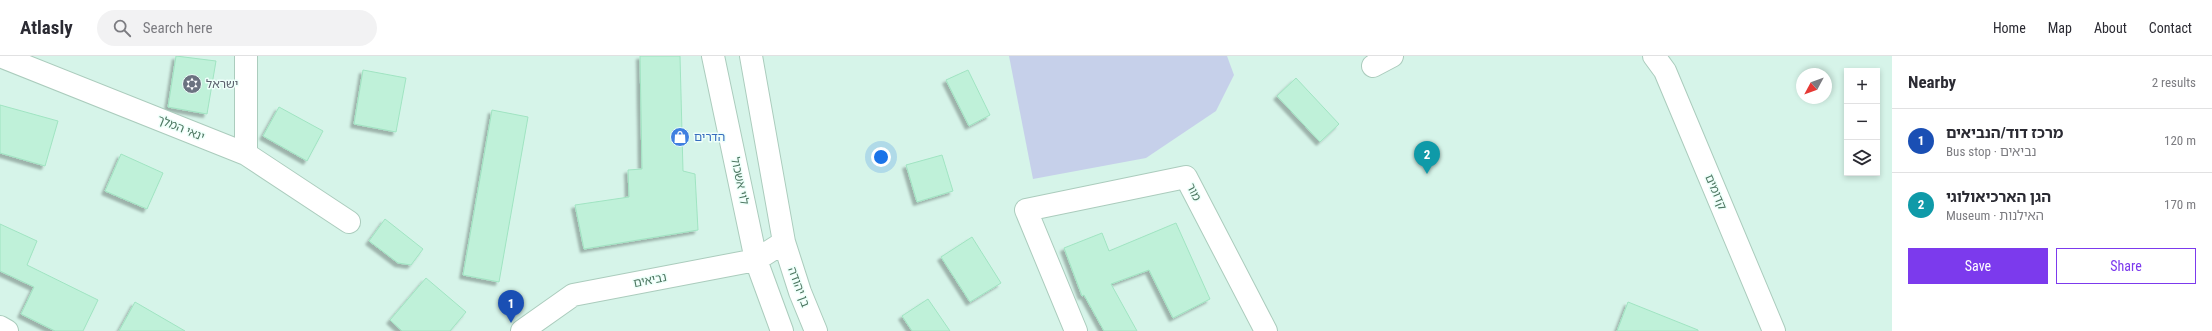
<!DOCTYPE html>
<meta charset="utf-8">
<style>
:root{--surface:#fff;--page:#f2f2f3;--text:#2b2b33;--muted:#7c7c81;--line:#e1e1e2;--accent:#7c3aed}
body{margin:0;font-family:"Roboto Condensed","Noto Sans Hebrew",sans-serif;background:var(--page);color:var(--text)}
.controls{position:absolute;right:12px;top:12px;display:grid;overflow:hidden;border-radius:0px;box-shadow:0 2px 6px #0003}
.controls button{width:36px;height:36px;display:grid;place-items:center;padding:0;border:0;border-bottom:1px solid var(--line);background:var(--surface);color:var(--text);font:20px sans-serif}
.compass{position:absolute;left:1796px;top:12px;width:36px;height:36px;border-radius:50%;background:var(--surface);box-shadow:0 2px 6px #0003;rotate:229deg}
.you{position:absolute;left:881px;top:101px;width:14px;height:14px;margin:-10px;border:3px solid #fff;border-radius:50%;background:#1a73e8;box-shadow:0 0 0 6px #1a73e833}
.badge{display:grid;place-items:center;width:26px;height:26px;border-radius:50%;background:var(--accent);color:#fff;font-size:13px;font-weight:700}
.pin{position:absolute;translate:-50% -33px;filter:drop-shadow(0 1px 2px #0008)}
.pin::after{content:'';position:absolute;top:21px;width:14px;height:12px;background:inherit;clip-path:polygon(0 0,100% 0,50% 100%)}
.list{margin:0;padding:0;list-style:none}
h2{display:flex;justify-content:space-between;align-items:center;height:52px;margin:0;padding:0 16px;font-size:17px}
h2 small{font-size:13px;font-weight:400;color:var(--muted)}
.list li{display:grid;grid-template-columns:26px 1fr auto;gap:12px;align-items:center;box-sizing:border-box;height:64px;padding:0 16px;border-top:1px solid var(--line)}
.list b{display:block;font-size:15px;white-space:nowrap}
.list p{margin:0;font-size:13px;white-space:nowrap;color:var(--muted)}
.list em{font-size:13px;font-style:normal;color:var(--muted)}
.actions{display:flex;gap:8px;padding:12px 16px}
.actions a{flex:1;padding:9px 0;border:1px solid var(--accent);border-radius:0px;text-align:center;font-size:14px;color:var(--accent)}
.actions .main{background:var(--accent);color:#fff}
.icon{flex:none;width:22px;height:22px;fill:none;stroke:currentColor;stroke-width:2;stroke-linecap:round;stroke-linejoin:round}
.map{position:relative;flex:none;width:1892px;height:275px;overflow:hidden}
header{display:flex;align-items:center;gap:24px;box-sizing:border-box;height:56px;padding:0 20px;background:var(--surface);border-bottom:1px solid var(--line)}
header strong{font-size:19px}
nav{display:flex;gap:22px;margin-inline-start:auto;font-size:14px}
.search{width:280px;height:36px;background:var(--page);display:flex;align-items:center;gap:10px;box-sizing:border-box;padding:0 14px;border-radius:22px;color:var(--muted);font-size:15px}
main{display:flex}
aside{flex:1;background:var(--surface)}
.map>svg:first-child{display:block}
.residential{fill:#d6f4e9;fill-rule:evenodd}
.green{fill:#c6d0ea}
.building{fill:#bff1d9;stroke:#a0e4c2;filter:url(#shadow)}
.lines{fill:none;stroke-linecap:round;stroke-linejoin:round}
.minor-casing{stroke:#abccbd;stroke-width:24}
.minor{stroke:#fff;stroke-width:22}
.labels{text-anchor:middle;stroke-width:3;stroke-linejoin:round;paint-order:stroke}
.worship-label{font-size:12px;fill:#5b616d;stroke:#eefffa;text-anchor:start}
.street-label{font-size:12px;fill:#4c7660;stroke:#eefffa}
.shop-label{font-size:12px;fill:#366cbe;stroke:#eefffa;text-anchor:start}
</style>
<header>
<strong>Atlasly</strong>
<div class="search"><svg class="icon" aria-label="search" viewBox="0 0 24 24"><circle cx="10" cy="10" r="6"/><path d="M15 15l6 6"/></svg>Search here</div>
<nav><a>Home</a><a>Map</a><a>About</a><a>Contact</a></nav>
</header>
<main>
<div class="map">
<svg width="1892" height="275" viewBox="0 0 1892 275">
<defs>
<filter id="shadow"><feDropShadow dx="-3.5" dy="3.5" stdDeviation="1" flood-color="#0004"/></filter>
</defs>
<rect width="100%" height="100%" fill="#e8fcf7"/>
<!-- residential -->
<path class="residential" d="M0 0H1892V275H0ZM1847 15H1877V117H1847ZM1802 18H1826V42H1802Z"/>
<!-- green -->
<path class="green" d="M1009 0H1227L1234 19 1216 55 1146 102 1033 123Z"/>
<!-- building -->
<path class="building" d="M176 0 216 5 207 58 168 51Z
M640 0H680L683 115 695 118 698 174 584 193 575 149 629 141 628 114 642 113Z
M363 14 406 22 396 76 354 68Z
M968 14 990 59 969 70 946 24Z
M1296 22 1339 68 1320 86 1277 40Z
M0 49 58 65 45 110 0 97Z
M279 51 323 75 307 105 263 80Z
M492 54 528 61 499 226 463 219Z
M121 98 163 117 147 153 105 135Z
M942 99 953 135 917 146 906 109Z
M385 163 423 193 411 209 398 207 369 185Z
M1176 167 1210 243 1173 262 1149 214 1111 228 1137 275H1104L1084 239 1082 240 1064 192 1102 177 1109 195Z
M0 168 37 185 27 209 98 244 83 275H55L21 258 34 231 0 215Z
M972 181 1001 227 970 246 941 201Z
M426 222 466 256 450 275H402L390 264Z
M928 243 950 275H912L902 260Z
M135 246 185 275H119Z
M1628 246 1698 274V275H1617Z"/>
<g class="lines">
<!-- minor casing -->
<g class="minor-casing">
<path id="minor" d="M0 0 246 98 349 166
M713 0 756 204 782 275
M751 0 784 186 800 236 816 275
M1654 0 1665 15 1774 275
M1373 10 1392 0
M246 98V0
M0 271 7 275
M522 275 573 239 756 204 784 186
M1076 275 1026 154 1186 121 1266 275"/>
</g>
<!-- minor -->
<use href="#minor" class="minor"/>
</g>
<!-- icons -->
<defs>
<g id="synagogue-disc" transform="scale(1)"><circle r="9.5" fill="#6b7280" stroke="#eefffa"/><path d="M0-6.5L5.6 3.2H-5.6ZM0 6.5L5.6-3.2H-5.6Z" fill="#fff"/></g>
<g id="shop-disc" transform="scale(1)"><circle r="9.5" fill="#3f7fe0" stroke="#eefffa"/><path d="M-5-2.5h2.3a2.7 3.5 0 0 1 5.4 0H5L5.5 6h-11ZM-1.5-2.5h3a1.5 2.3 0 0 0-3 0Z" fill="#fff"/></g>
</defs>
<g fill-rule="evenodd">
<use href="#synagogue-disc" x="192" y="28"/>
<use href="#shop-disc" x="680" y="81"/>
</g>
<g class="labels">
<!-- worship labels -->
<g class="worship-label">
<text x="206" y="32">ישראל</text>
</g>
<!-- street labels -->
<g class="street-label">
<text transform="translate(181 72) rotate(22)" y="4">ינאי המלך</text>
<text transform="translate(740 125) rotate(78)" y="4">לוי אשכול</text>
<text transform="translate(1194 136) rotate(63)" y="4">מור</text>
<text transform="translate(1716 136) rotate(67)" y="4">קדומים</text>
<text transform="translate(650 224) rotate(-11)" y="4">נביאים</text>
<text transform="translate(799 231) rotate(70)" y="4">בן יהודה</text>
</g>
<!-- shop labels -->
<g class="shop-label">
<text x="694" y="85">הדרים</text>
</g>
</g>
</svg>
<div class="controls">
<button>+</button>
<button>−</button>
<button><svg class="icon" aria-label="layers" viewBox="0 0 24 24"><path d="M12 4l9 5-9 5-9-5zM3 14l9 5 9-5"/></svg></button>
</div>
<svg class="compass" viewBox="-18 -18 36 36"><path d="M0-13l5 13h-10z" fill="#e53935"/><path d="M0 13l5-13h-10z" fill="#7c7c81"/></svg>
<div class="you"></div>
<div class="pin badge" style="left:511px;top:267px;background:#1a4fb4">1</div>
<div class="pin badge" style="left:1427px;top:118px;background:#0f9aa8">2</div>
</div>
<aside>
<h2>Nearby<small>2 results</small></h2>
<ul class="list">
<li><span class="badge" style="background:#1a4fb4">1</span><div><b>מרכז דוד/הנביאים</b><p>Bus stop · נביאים</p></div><em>120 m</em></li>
<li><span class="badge" style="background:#0f9aa8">2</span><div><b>הגן הארכיאולוגי</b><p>Museum · האילנות</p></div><em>170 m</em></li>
</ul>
<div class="actions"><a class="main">Save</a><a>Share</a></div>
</aside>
</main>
